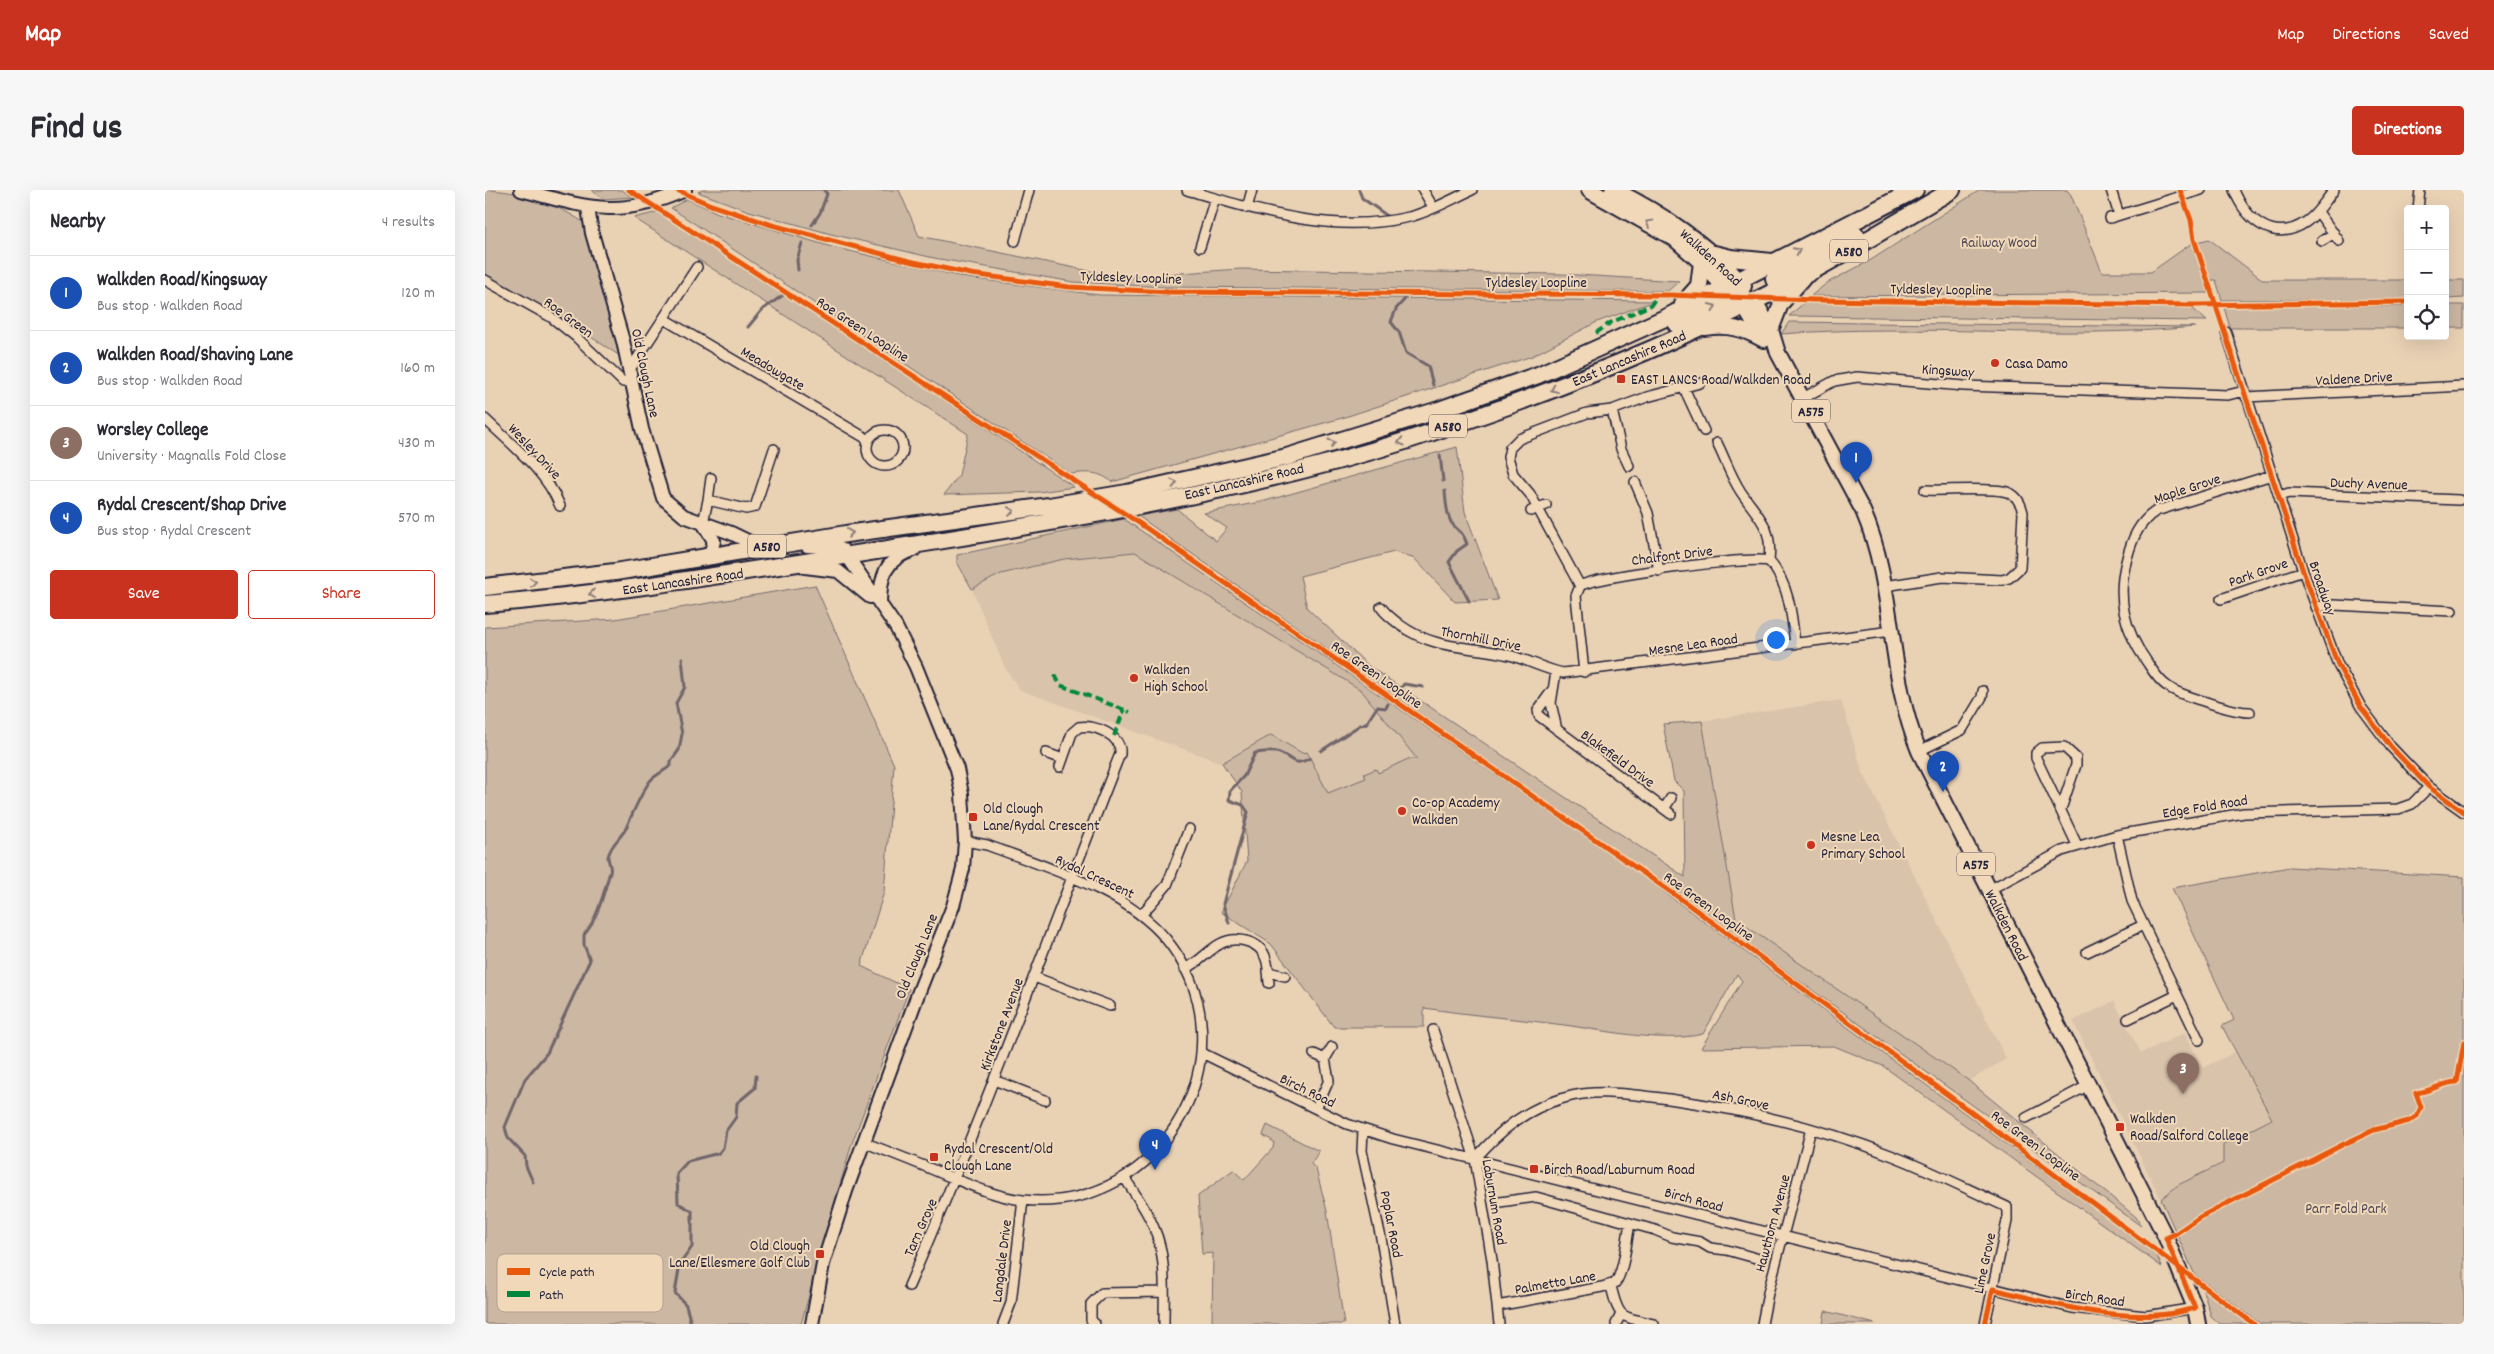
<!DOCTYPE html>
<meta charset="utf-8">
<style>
:root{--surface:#fff;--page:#f7f7f7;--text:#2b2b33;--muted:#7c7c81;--line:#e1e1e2;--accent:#c8321e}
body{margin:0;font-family:Dekko,sans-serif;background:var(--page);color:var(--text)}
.controls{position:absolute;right:15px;top:15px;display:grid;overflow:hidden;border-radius:5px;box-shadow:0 5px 20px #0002}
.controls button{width:45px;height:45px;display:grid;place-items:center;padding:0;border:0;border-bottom:1px solid var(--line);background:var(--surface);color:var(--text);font:25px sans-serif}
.you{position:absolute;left:1290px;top:449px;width:18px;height:18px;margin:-12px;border:4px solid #fff;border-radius:50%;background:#1a73e8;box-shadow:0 0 0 8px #1a73e833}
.badge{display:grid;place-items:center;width:32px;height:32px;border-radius:50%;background:var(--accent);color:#fff;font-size:16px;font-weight:700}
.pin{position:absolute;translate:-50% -41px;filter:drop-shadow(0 1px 2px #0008)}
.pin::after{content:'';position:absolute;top:26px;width:18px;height:15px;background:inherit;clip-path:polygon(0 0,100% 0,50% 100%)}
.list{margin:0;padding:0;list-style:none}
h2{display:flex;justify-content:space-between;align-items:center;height:65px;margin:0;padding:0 20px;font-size:21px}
h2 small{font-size:16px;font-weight:400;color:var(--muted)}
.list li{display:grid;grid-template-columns:32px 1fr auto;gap:15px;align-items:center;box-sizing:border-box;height:75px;padding:0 20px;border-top:1px solid var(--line)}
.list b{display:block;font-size:19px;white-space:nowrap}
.list p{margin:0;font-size:16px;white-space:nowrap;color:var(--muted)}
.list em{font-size:16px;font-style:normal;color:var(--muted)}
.actions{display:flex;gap:10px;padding:15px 20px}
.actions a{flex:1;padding:11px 0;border:1px solid var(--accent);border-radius:5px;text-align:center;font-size:18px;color:var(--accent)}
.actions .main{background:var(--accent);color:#fff}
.icon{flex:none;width:28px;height:28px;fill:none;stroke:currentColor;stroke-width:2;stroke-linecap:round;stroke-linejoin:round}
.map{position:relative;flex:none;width:1979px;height:1134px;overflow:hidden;border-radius:5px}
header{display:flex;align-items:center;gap:30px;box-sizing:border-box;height:70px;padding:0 25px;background:var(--accent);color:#fff}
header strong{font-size:24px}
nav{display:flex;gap:28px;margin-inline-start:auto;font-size:18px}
.intro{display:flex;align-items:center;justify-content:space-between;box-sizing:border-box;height:120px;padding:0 30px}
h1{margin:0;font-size:35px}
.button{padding:12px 22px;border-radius:5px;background:var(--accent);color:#fff;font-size:18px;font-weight:700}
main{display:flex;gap:30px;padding:0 30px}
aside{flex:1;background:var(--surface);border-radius:5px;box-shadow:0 5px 20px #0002}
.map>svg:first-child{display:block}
.built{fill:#d9c3aa}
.green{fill:#cbb7a2;stroke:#766c6e}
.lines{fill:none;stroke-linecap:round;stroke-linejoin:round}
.stream{stroke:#6f656a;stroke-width:3}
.street-casing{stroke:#22223b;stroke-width:12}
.secondary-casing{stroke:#22223b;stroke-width:16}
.primary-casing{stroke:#22223b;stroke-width:18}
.highway-casing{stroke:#22223b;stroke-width:20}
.street{stroke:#f1d8b9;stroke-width:9}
.secondary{stroke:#f1d8b9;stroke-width:12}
.primary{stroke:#f1d8b9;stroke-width:14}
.highway{stroke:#f1d8b9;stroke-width:16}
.quiet{stroke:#00873e;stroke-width:4;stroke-dasharray:8 4;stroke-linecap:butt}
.cycleway-casing{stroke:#f1d8b9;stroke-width:8}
.cycleway{stroke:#e8590c;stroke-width:5}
.oneway{stroke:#8a7d7a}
.poi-dot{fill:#c8321e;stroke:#f1d8b9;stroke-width:2}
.labels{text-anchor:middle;stroke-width:4;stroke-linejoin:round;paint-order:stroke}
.shield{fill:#f1d8b9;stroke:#605961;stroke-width:1}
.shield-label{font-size:14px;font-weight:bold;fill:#22223b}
.park-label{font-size:15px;fill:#4c4755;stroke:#f1d8b9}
.street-label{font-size:15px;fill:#22223b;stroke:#f1d8b9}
.poi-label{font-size:15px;fill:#22223b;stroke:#f1d8b9;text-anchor:start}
.key{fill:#f1d8b9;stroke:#b3a193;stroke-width:1}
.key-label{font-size:14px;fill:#22223b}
</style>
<header>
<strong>Map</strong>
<nav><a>Map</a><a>Directions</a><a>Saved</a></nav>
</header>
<div class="intro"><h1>Find us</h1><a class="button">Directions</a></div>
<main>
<aside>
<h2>Nearby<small>4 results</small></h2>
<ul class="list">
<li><span class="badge" style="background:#1a4fb4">1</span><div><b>Walkden Road/Kingsway</b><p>Bus stop · Walkden Road</p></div><em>120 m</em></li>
<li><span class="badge" style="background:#1a4fb4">2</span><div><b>Walkden Road/Shaving Lane</b><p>Bus stop · Walkden Road</p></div><em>160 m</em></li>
<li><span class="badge" style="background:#8d6e63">3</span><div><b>Worsley College</b><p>University · Magnalls Fold Close</p></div><em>430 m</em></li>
<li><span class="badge" style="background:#1a4fb4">4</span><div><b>Rydal Crescent/Shap Drive</b><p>Bus stop · Rydal Crescent</p></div><em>570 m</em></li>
</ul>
<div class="actions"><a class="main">Save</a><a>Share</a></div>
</aside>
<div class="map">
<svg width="1979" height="1134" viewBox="0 0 1979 1134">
<rect width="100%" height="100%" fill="#e9d1b4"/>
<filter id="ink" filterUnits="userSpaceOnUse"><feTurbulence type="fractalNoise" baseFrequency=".02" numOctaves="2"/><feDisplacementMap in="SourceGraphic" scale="10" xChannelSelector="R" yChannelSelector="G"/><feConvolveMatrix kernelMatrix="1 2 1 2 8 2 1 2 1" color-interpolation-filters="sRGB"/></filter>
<g filter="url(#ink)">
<!-- built -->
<path class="built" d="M649 362 876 500 933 570 1218 844 1200 848 1109 841 1072 834 980 825 817 563 786 545 737 573 535 500 520 478 487 399 516 384 579 369Z
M1356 510 1377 581 1521 869 1484 891 1251 729 1217 531Z
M1629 811 1656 863 1700 843 1718 878 1750 862 1787 929 1738 954V972L1693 995 1676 1009 1588 831Z"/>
<!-- green -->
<path class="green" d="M0 0C33 0 70 13 98 32L135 166 71 124 0 84Z
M106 0H137L147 7 119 9Z
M218 0H414L434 46 634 87 756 79 1076 84 1194 91 1183 101 680 97 588 92 449 68 346 44 264 21 213 2Z
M1495 0H1582L1586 5 1617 82H1666L1707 53 1724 49 1778 90H1923V109L1737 110 1731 90H1719L1723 103 1326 106 1342 93 1386 70Z
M202 9 233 23 347 57 482 88 615 105 1170 111 1112 132 1047 166 857 228 627 292C613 281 603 282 586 284L186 18Z
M173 22 180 23 589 297 554 302 459 305 474 285 483 244 149 28Z
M1960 90H1979V108L1960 109Z
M1320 112 1707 118 1722 131 1304 126Z
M1960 115H1979V138H1960Z
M1923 116V138H1745L1739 117Z
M1304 132 1710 137C1573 150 1434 133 1296 144Z
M972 257 980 322 1013 410 970 412 930 369 909 362 815 386 822 418 885 477 1200 687 1199 601 1189 591 1178 534 1217 531 1251 729 1484 891 1651 1027 1656 1036 1203 711 653 326 692 319 731 351 742 338 719 323 780 311Z
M639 329 1160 688 1671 1064 1677 1077 1398 876 1349 856 1216 858 1257 791 1252 784 1218 844C1174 854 1115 839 1071 834 1027 828 983 825 939 818V837H849L786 754 736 722 762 671 757 602 737 573 786 545 817 563 822 562 843 603 881 588 879 584 891 579 893 583 923 569H932L876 500 650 362 579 369 516 384 487 399 472 372V365Z
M330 395 409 575 399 702 376 776 424 799 366 956 316 1134H0V437L130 429Z
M1805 677 1979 687V1134H1776L1710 1085 1676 1009 1693 995 1738 973V954L1787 929 1737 836 1749 830 1687 698Z
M782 935 834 961 826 974 831 979 842 1021 859 1134H727L728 1063 717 1064 713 1006 748 980 759 990 788 958 789 952 778 945Z
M1717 1098 1765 1134H1735L1726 1126Z
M1340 1121 1390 1134H1338Z"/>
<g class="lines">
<!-- stream -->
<path class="stream" d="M874 0 877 8 901 25
M327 35 335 23 342 4 339 0
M313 80 312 70 317 53
M920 109 911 119 906 132 914 142 921 163 943 176 948 195
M263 137 277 120 301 103
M955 265 958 291
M960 301C961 312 961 322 966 332 973 343 977 339 982 354L972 361 964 372 984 411
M911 504 919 494 938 497
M836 561 875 535 881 534 892 517 901 518 903 514
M744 733 738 714 763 622 758 615 744 610 745 601 759 586 770 563C777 562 785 561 791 562 807 565 806 579 825 568
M48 992 41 976 40 966 23 948 20 937 40 889 62 863 105 770 99 755V745C113 728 119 702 125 682 127 677 123 672 123 667 125 655 136 648 141 638 148 623 155 605 165 591 170 585 180 581 186 575V571L194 560 197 544 191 513 200 497 197 468
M206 1134 201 1115 190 1103 195 1074 207 1057V1021L193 1013 192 983 203 971 234 963 238 958 241 941 251 927 252 913 270 898 271 886"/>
<!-- street casing -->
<g class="street-casing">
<path id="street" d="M702 0C774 21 848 45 924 27 945 22 967 9 987 0
M938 0 948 17
M1626 0 1634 25
M1749 0C1761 30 1789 54 1821 32 1833 24 1840 11 1849 0
M762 18 767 0
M1933 19 1935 0
M1833 22 1854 51
M1625 28 1716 0
M530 51 544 0
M1837 51 1849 43
M715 57 730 8
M0 90 66 127 90 146 138 192 146 191
M179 129 384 250
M1741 142 1818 381 1853 475 1876 517 1906 557 1944 597 1979 622
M144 181 212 77
M1199 198 1219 241
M1761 207 1979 196
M1318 208 1349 191 1372 187 1479 196 1743 205 1759 201
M1127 220 1136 259 1144 276
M0 229C27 255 61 281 75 316
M382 258a18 18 0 1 1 36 0a18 18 0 1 1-36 0Z
M1232 253C1240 269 1246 287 1256 302 1273 327 1288 336 1284 371 1304 393 1307 425 1310 454
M1150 292 1163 323 1174 381
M1794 306 1804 303 1974 310
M223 310 226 288
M1046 321 1061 315
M218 333 223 310 261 319 270 317 289 259
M1095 396C1110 386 1266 366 1284 371
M1400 396 1457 387 1517 390 1524 388 1535 378 1538 323C1536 313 1532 305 1522 302 1505 297 1459 301 1440 300
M1736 409 1818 381
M896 417C901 425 908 429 915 435 951 461 984 455 1024 465 1043 470 1059 479 1078 483L1407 441
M1831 417 1849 415 1967 421
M1071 482 1066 513 1072 540
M1099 482 1091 406 1095 396 1045 304 1028 284 1023 267 1025 258 1034 249 1102 223 1127 220 1162 207 1215 193
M1068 499 1053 520 1054 526 1186 624
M1765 522C1751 522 1738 517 1724 513 1710 508 1694 505 1682 496 1673 490 1668 481 1662 472 1639 440 1631 407 1642 368 1647 349 1654 332 1671 321L1787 285
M1434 561 1477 540 1497 507 1498 501
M561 563 578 569
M1179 619 1186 608
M1576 619 1591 575V568L1579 557 1557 558 1551 563V568L1592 655
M1632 645 1647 711 1714 850
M1504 700 1577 661 1632 645 1759 623 1913 619 1927 614 1944 597
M657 724 682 695 704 639
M1602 762 1658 735
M700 779C714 773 722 761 735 754 751 745 776 751 781 769 784 777 783 785 784 793
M783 782 800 786
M549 787 625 816
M1643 829 1692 805
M948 840 990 969 1007 1070 1014 1134
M717 863 862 934 908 949 1587 1118 1661 1126 1710 1118
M829 864 840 869 847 857
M509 890 560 910
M831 919 844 890 840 869
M1541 928 1604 895
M878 940 877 961 896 1048 910 1134
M378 952C407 963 435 974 463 986 487 996 512 1007 538 1010 679 1025 771 859 681 749 641 700 560 677 502 655L480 651
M990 969C1015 940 1041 919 1079 908 1113 898 1150 905 1184 909 1260 920 1337 938 1408 966 1447 981 1484 1000 1522 1017V1031L1500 1134
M639 987C650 1004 662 1020 669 1038 682 1067 679 1102 679 1134
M1015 1012 1051 1007 1170 1040 1187 1047 1215 1052 1225 1058 1242 1060 1278 1070
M424 1096C500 921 565 741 635 564 637 545 609 534 594 537L587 543 575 577
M1126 1096C1134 1130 1136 1126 1169 1134
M1012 1116 1117 1097 1130 1093C1139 1083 1142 1048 1145 1033
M518 1134 526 1113 538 1010
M610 1134 606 1130V1114L617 1103 679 1102
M1131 1134 1136 1124
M1277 1134 1283 1103 1326 939"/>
</g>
<!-- secondary casing -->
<g class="secondary-casing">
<path id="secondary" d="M36 0C101 17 134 30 200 0
M103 18 107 43 138 151 157 239 178 308 199 326 246 343 277 358
M218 333 229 351 226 361 220 367
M322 356 351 357 358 360 411 437 431 477 472 579 477 604 480 651 478 679 468 716 433 804 361 1001 338 1074 327 1134
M320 377 353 381 385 407
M395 414C395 387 400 368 429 360"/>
</g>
<!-- primary casing -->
<g class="primary-casing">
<path id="primary" d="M1270 111 1286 140 1293 163 1378 321C1411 397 1402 484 1434 561L1681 1048 1710 1118 1713 1134
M1259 117 1279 150
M1220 138C1243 134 1259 139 1279 150
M1286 140 1296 114 1318 89"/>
</g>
<!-- highway casing -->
<g class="highway-casing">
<path id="highway" d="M1105 0 1190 48 1217 72 1247 104
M1128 0C1178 25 1221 54 1258 96
M1225 63 1246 68 1287 72
M1289 89 1371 45
M1198 114 1214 96 1217 72
M1191 134 1250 108 1270 111
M0 397 130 382 361 344 564 316 642 303 802 267 954 220 1053 185 1180 128 1430 0
M0 414C131 403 261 381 391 361 568 332 748 305 920 251 1048 210 1173 161 1292 100 1352 69 1409 34 1467 0"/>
</g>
<!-- street -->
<use href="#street" class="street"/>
<!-- secondary -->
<use href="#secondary" class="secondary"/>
<!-- primary -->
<use href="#primary" class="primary"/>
<!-- highway -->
<use href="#highway" class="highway"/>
<!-- quiet -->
<path class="quiet" d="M1111 143 1125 133 1166 115 1170 109 1169 105
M570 485 575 495 645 522
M629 546 639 520"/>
<!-- cycleway casing -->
<g class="cycleway-casing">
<path id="cycleway" d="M144 0 654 333 1193 707 1463 905 1769 1134
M192 0 226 15 287 35 424 71 486 84 584 97 683 102 1183 105 1330 110 1709 115 1923 112
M1695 0 1706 30 1709 49 1818 381 1853 475 1876 517 1906 557 1944 597 1979 622
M1500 1134 1508 1099C1561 1112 1617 1129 1672 1125 1685 1125 1698 1121 1710 1118L1681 1048 1690 1044 1715 1027 1857 955 1889 940 1924 931 1932 926 1936 917 1931 903C1945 902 1958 892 1972 892L1979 852"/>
</g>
<!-- cycleway -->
<use href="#cycleway" class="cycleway"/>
</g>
<!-- one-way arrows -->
<defs><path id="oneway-chevron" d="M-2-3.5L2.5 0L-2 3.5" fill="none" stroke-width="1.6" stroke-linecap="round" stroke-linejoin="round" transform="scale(1.25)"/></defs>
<g class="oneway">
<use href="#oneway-chevron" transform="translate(1164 33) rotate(-150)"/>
<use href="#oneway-chevron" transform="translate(1312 61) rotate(-27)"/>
<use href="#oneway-chevron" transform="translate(1228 117) rotate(-25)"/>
<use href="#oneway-chevron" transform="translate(1069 199) rotate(158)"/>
<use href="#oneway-chevron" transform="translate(916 252) rotate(164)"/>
<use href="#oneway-chevron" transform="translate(847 253) rotate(-17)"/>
<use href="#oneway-chevron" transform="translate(689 293) rotate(-13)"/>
<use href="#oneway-chevron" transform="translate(526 321) rotate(-8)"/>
<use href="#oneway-chevron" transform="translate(365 343) rotate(-8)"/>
<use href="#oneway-chevron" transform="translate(48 392) rotate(-7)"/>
<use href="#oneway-chevron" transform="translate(107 404) rotate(173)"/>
</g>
</g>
<!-- markers -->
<g class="poi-dot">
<circle cx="1510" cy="173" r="5"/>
<rect x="1131" y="184" width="10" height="10" rx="2.5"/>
<circle cx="649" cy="488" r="5"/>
<circle cx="917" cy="621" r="5"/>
<rect x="483" y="622" width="10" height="10" rx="2.5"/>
<circle cx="1326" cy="655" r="5"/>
<rect x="1630" y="932" width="10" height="10" rx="2.5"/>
<rect x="444" y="962" width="10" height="10" rx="2.5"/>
<rect x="1044" y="974" width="10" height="10" rx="2.5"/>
<rect x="330" y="1059" width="10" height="10" rx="2.5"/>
</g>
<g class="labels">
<!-- shield labels -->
<g class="shield">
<rect x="1345" y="49.5" width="38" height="23" rx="4"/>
<rect x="1307" y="209.5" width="38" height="23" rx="4"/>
<rect x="944" y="224.5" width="38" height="23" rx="4"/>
<rect x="263" y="344.5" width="38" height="23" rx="4"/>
<rect x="1472" y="662.5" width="38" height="23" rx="4"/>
</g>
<g class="shield-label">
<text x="1364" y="66">A580</text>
<text x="1326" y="226">A575</text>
<text x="963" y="241">A580</text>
<text x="282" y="361">A580</text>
<text x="1491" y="679">A575</text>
</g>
<!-- park labels -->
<g class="park-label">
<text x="1514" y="57">Railway Wood</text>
<text x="1861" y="1023">Parr Fold Park</text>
</g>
<!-- street labels -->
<g class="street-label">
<text transform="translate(1226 67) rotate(42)" y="5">Walkden Road</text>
<text transform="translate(646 87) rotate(2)" y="5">Tyldesley Loopline</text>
<text x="1051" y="97">Tyldesley Loopline</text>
<text transform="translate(1456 99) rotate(1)" y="5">Tyldesley Loopline</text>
<text transform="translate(84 127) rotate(37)" y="5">Roe Green</text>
<text transform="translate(378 139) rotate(33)" y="5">Roe Green Loopline</text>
<text transform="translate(1144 168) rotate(-23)" y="5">East Lancashire Road</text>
<text transform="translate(288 178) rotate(31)" y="5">Meadowgate</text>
<text transform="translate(1463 180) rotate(4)" y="5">Kingsway</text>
<text transform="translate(161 183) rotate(78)" y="5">Old Clough Lane</text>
<text transform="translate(1869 188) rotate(-3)" y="5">Valdene Drive</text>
<text transform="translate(50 261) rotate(47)" y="5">Wesley Drive</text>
<text transform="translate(759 291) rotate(-13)" y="5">East Lancashire Road</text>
<text transform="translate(1884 293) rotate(2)" y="5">Duchy Avenue</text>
<text transform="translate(1702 298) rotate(-18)" y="5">Maple Grove</text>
<text transform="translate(1187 365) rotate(-7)" y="5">Chalfont Drive</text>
<text transform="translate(1773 382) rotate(-19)" y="5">Park Grove</text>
<text transform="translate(198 391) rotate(-8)" y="5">East Lancashire Road</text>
<text transform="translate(1838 398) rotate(71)" y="5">Broadway</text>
<text transform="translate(996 448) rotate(11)" y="5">Thornhill Drive</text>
<text transform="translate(1208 454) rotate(-8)" y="5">Mesne Lea Road</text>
<text transform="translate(892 484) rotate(35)" y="5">Roe Green Loopline</text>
<text transform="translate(1133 568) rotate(36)" y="5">Blakefield Drive</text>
<text transform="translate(1720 616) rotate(-9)" y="5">Edge Fold Road</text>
<text transform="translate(610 686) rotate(25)" y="5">Rydal Crescent</text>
<text transform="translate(1224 716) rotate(36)" y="5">Roe Green Loopline</text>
<text transform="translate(1522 735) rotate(63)" y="5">Walkden Road</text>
<text transform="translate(431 766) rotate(-68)" y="5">Old Clough Lane</text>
<text transform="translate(516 834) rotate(-69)" y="5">Kirkstone Avenue</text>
<text transform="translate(823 900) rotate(26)" y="5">Birch Road</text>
<text transform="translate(1256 909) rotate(12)" y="5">Ash Grove</text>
<text transform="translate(1551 955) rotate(37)" y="5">Roe Green Loopline</text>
<text transform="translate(1209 1009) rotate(15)" y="5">Birch Road</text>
<text transform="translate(1010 1012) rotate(80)" y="5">Laburnum Road</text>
<text transform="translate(1287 1033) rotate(-75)" y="5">Hawthorn Avenue</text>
<text transform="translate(907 1034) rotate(79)" y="5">Poplar Road</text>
<text transform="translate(435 1037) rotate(-66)" y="5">Tarn Grove</text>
<text transform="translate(516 1071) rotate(-83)" y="5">Langdale Drive</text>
<text transform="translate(1499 1073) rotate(-78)" y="5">Lime Grove</text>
<text transform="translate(1070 1092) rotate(-10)" y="5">Palmetto Lane</text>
<text transform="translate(1610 1107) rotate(8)" y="5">Birch Road</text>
</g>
<!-- poi labels -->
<g class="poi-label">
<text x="1520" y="178">Casa Damo</text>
<text x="1146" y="194">EAST LANCS Road/Walkden Road</text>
<text x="659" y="484">Walkden<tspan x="659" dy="17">High School</tspan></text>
<text x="927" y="617">Co-op Academy<tspan x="927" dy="17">Walkden</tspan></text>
<text x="498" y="623">Old Clough<tspan x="498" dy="17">Lane/Rydal Crescent</tspan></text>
<text x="1336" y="651">Mesne Lea<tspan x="1336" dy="17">Primary School</tspan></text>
<text x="1645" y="933">Walkden<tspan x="1645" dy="17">Road/Salford College</tspan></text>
<text x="459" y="963">Rydal Crescent/Old<tspan x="459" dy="17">Clough Lane</tspan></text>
<text x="1059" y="984">Birch Road/Laburnum Road</text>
<text x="325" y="1060" text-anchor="end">Old Clough<tspan x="325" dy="17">Lane/Ellesmere Golf Club</tspan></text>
</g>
</g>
<!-- legend -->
<rect x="12" y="1064" width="166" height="58" rx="8" class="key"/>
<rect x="22" y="1078" width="23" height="7" fill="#e8590c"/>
<rect x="22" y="1101" width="23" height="6" fill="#00873e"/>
<g class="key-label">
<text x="54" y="1086">Cycle path</text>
<text x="54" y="1109">Path</text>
</g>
</svg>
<div class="controls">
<button>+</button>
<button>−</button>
<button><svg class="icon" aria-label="locate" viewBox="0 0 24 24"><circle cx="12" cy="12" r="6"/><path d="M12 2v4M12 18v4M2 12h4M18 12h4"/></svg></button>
</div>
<div class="you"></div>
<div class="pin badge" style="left:1371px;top:293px;background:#1a4fb4">1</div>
<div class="pin badge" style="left:1458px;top:602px;background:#1a4fb4">2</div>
<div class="pin badge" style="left:1698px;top:904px;background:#8d6e63">3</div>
<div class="pin badge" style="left:670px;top:980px;background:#1a4fb4">4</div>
</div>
</main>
